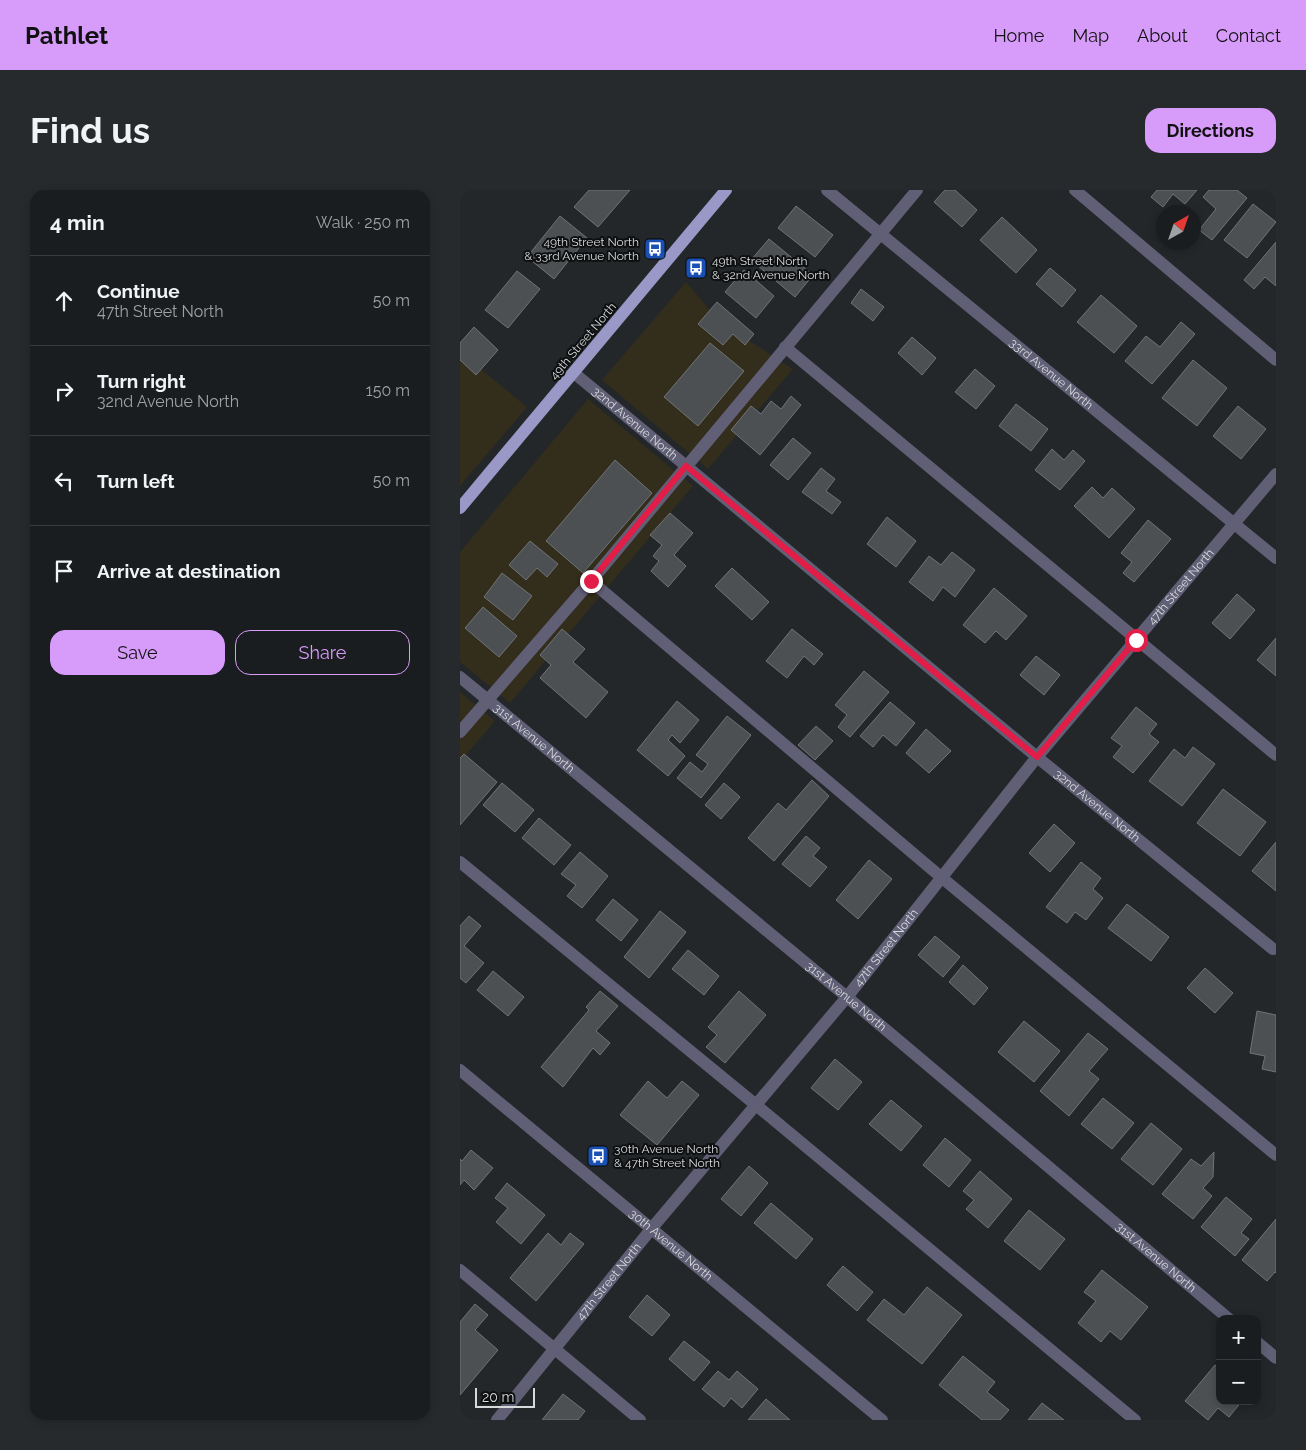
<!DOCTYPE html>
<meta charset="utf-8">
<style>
:root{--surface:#1a1d1f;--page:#272a2c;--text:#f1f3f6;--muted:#9fa2a4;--line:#383b3d;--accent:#d79bf9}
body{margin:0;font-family:Raleway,sans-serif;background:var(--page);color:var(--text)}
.controls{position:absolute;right:15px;bottom:15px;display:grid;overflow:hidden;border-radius:10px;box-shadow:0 2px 8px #0003}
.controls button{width:45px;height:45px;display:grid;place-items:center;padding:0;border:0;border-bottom:1px solid var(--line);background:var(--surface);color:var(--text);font:25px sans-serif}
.compass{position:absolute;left:696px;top:15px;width:45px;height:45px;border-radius:50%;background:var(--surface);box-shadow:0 2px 8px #0003;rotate:40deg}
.scale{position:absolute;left:15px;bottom:12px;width:60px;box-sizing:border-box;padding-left:5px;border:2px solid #d7dadb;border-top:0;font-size:14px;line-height:18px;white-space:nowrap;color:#d7dadb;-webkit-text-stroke:4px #0e0f10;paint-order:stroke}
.stop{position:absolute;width:15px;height:15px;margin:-11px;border:4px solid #e11d48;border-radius:50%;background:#fff}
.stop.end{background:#e11d48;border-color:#fff;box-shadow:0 1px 5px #0008}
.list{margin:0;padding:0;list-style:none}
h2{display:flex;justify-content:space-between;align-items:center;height:65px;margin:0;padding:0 20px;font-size:21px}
h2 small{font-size:16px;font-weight:400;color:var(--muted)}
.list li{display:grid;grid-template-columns:32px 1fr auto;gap:15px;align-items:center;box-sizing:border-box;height:90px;padding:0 20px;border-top:1px solid var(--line)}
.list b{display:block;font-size:19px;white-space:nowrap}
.list p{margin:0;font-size:16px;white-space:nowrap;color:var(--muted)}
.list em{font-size:16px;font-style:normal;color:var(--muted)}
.actions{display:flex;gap:10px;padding:15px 20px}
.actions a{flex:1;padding:11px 0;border:1px solid var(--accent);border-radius:15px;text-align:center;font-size:18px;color:var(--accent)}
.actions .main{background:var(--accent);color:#111}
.icon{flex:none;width:28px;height:28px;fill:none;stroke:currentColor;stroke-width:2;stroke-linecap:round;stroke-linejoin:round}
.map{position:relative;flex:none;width:816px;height:1230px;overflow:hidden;border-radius:15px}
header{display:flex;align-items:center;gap:30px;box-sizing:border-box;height:70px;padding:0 25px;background:var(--accent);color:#111}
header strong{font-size:24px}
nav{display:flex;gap:28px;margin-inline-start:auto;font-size:18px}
.intro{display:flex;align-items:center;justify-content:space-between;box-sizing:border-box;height:120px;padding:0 30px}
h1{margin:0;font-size:35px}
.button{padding:12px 22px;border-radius:15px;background:var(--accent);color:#111;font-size:18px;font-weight:700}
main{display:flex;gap:30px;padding:0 30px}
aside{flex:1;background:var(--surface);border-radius:15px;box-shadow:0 2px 8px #0003}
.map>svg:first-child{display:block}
.commercial{fill:#332d1c}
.building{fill:#4c5053;stroke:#707477}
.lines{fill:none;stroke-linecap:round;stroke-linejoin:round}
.minor{stroke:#605f76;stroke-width:12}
.major{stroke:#9998c6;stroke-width:12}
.route{stroke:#e11d48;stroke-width:6}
.labels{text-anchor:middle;stroke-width:4;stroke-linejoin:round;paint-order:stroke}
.poi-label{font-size:12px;fill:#d7dadb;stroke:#0e0f10;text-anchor:start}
.street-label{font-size:12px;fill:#d7dadb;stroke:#0e0f10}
</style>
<header>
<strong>Pathlet</strong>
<nav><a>Home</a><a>Map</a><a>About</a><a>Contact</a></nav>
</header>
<div class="intro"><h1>Find us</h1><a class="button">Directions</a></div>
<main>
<aside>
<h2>4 min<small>Walk · 250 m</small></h2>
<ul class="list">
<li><svg class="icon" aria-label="ahead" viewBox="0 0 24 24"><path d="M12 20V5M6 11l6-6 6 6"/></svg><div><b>Continue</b><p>47th Street North</p></div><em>50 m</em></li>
<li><svg class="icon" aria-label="right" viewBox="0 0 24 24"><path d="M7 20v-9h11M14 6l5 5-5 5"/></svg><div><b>Turn right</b><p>32nd Avenue North</p></div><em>150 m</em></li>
<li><svg class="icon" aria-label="left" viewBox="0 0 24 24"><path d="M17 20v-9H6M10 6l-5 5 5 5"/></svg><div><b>Turn left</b></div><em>50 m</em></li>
<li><svg class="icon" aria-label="arrive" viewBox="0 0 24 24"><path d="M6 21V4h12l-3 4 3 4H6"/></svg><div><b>Arrive at destination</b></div></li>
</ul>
<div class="actions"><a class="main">Save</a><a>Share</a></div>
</aside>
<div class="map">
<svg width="816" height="1230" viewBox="0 0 816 1230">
<rect width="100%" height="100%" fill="#232729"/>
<!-- commercial -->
<path class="commercial" d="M226 92 260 132 333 179 248 279 142 190Z
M0 162 67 217 0 296Z
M128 209 233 296 50 513 0 472V362Z
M0 502 35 531 0 572Z"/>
<!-- building -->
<path class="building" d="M129 0H170L138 37 114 17Z
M485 0H495L517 20 502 37 474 12Z
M697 0H737L725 14 713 4 703 17 691 7Z
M749 0H777L787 8 752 50 739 40 756 19 743 7Z
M793 14 816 32 787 68 764 50Z
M336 16 373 45 355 67 318 38Z
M100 26 127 48 94 89 67 67Z
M542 27 577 60 556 83 520 50Z
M309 49 353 85 335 107 291 70Z
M816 52V96L805 87 794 99 784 90Z
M590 78 616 100 602 117 576 94Z
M284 80 314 106 296 128 265 102Z
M57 81 80 99 48 138 25 120Z
M401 99 424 117 413 131 391 113Z
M641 105 677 136 654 163 617 132Z
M257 112 294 144 285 155 273 144 263 155 238 134Z
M721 132 735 144 692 194 665 171 686 146 700 157Z
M14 137 38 160 16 185 0 170V153Z
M452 147 476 168 462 185 438 163Z
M250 153 284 181 238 236 204 207Z
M733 170 767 198 737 236 702 208Z
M515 179 535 196 516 219 495 202Z
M331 206 341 215 300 265 271 240 291 216 301 224 311 211 321 219Z
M556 214 588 239 571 261 539 236Z
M778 216 806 239 781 269 753 246Z
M333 248 351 263 328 290 310 275Z
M592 259 604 270 613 260 625 271 600 300 575 280Z
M155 270 192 303 123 383 86 351Z
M361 278 375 289 366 301 381 312 372 324 342 302Z
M632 297 643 308 652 298 675 319 649 348 614 316Z
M210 323 233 343 214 365 226 376 208 397 191 381 199 371 193 366 202 355 190 345Z
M427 327 456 351 436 377 407 354Z
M688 330 711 349 674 392 663 383 672 372 661 363Z
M70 351 98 374 87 387 77 378 66 390 49 375Z
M492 362 515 380 495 407 483 397 473 411 449 392 469 366 481 375Z
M272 378 309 412 292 430 255 396Z
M42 383 72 406 53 430 24 407Z
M534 398 567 426 546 450 536 441 525 453 503 435Z
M777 404 795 420 770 449 752 433Z
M23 417 57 446 39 467 5 438Z
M102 439 125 459 113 472 148 502 126 528 80 488 91 475 80 465Z
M332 439 363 464 354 475 344 466 327 488 306 471Z
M816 448V486L797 470Z
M576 466 600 485 584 505 560 485Z
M404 481 429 502 390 547 378 537 387 525 375 515Z
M217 511 239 530 220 553 212 545 208 550 225 566 208 586 177 560Z
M430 512 455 533 436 556 423 545 413 557 400 546Z
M676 517 697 534 689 544 699 552 673 583 653 567 662 556 651 548Z
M267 526 291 545 241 608 217 588 230 572 242 582 248 574 236 565Z
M356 536 373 551 355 570 338 555Z
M466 539 491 561 469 583 446 563Z
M733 557 755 574 722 616 689 591 714 559 725 568Z
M4 564 37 592 0 635V568Z
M352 590 369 606 314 671 288 648 318 613 326 620Z
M42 593 74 620 55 642 23 615Z
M264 593 280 607 261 629 245 615Z
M763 599 806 632 780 666 737 633Z
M79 628 111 655 94 675 62 648Z
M594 634 615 653 590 682 569 663Z
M346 646 360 658 353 666 367 677 350 697 322 674Z
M816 652V701L792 681Z
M120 662 148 686 122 718 107 706 116 695 101 684Z
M409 670 432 689 398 729 376 710Z
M621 672 641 688 633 699 643 708 626 730 615 722 607 733 586 717Z
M153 709 178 730 161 751 136 730Z
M667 714 709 747 691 771 648 738Z
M200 721 226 742 189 788 164 767Z
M9 726 21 736 4 756 24 773 6 793 0 788V736Z
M475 746 500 767 483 787 458 765Z
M228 760 259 786 244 805 212 779Z
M503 775 528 798 514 815 489 792Z
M745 778 773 803 755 823 727 798Z
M33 781 64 807 48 826 17 800Z
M140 801 158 816 136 841 150 853 140 865 133 858 103 897 81 877 129 820 126 817Z
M279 801 306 825 265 873 246 857 257 845 248 837Z
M797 821 816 825V882L802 879 805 866 790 863Z
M564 831 600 861 574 892 538 862Z
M628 843 648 859 629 881 639 889 609 926 580 901Z
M375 869 402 892 378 920 351 898Z
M188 891 207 908 222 891 239 905 197 955 160 925Z
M643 908 674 933 652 959 621 934Z
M431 910 462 936 441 961 409 934Z
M691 933 722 959 693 995 661 969Z
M485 948 511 970 489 997 463 975Z
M11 960 33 978 14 1000 4 990 0 995V969L2 971Z
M754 962 753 987 743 998 752 1006 733 1029 702 1004 731 969 741 976Z
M289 976 308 993 281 1026 261 1009Z
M520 981 552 1009 528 1038 506 1019 514 1010 503 1001Z
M47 993 85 1025 61 1054 36 1032 48 1018 35 1008Z
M766 1007 792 1029 781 1043 789 1049 775 1066 741 1037Z
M311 1013 353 1049 336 1069 294 1033Z
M569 1020 605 1049 580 1080 544 1051Z
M816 1029V1083L815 1082 807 1091 782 1070Z
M88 1043 101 1055 110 1043 124 1054 76 1111 50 1088Z
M383 1076 413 1102 397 1121 367 1095Z
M642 1080 688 1117 661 1150 650 1141 641 1152 618 1133 636 1111 624 1102Z
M467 1097 502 1125 462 1174 407 1130 424 1109 444 1125Z
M187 1105 210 1125 192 1146 169 1127Z
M15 1114 28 1125 15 1140 38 1160 0 1205V1132Z
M224 1151 250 1172 234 1191 209 1169Z
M503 1166 535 1192 527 1202 549 1220 540 1230H522L479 1195Z
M755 1175 760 1179V1211H782L769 1227 758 1218 748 1230 725 1211Z
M258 1181 269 1190 277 1181 298 1199 282 1218 271 1208 264 1217 242 1199Z
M103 1204 125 1221 118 1230H82Z
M306 1209 330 1230H288Z
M582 1213 604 1230H568Z"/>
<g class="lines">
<!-- minor -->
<g class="minor">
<path id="s1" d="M367 0 816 368"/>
<path d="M615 0 816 170"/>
<path d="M325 157 816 565"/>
<path id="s2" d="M114 183 577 567 813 759"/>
<path d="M131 391 481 687 816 965"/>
<path id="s3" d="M0 487 387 807 769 1129"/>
<path d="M0 542 131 391 457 0"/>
<path d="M0 672 296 915 675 1230"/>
<path id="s4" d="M0 880 422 1230"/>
<path d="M0 1080 180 1230"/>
<path d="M797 1152 816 1168"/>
<path id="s5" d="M37 1230 192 1038 387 807 577 567 816 284"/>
</g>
<!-- major -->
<path class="major" d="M0 318 266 0"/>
</g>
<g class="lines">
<!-- route -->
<path class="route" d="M131 391 226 276 577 567 676 450"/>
</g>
<!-- icons -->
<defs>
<g id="bus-square" transform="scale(1.125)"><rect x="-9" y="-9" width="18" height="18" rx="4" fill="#1a4fb4" stroke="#0e0f10"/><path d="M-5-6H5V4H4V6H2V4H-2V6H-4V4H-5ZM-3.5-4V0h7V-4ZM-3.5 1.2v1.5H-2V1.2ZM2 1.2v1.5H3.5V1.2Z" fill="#fff"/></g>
</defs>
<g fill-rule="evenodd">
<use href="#bus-square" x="195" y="59"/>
<use href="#bus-square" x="236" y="78"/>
<use href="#bus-square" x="138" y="966"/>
</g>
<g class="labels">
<!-- poi labels -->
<g class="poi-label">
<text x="179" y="56" text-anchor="end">49th Street North<tspan x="179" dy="14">&amp; 33rd Avenue North</tspan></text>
<text x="252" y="75">49th Street North<tspan x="252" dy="14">&amp; 32nd Avenue North</tspan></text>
<text x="154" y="963">30th Avenue North<tspan x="154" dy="14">&amp; 47th Street North</tspan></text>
</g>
<!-- street labels -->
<g class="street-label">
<text transform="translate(123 151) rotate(-50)" y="4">49th Street North</text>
<text dy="4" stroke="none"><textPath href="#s1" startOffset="290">33rd Avenue North</textPath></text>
<text dy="4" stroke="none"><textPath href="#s2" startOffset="79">32nd Avenue North</textPath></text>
<text dy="4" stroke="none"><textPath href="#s5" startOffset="1078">47th Street North</textPath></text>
<text dy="4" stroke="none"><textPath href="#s3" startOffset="96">31st Avenue North</textPath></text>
<text dy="4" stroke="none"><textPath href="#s2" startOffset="679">32nd Avenue North</textPath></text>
<text dy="4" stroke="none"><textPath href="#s5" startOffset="612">47th Street North</textPath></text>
<text dy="4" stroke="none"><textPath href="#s3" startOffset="501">31st Avenue North</textPath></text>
<text dy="4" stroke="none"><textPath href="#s4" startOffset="274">30th Avenue North</textPath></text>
<text dy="4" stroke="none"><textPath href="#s3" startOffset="906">31st Avenue North</textPath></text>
<text dy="4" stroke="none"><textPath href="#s5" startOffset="178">47th Street North</textPath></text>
</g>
</g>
</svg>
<div class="controls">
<button>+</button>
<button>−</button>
</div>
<svg class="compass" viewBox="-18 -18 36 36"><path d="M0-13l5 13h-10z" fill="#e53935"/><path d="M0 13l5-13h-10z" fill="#9fa2a4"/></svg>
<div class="scale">20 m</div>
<div class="stop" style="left:676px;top:450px"></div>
<div class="stop end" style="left:131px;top:391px"></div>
</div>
</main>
